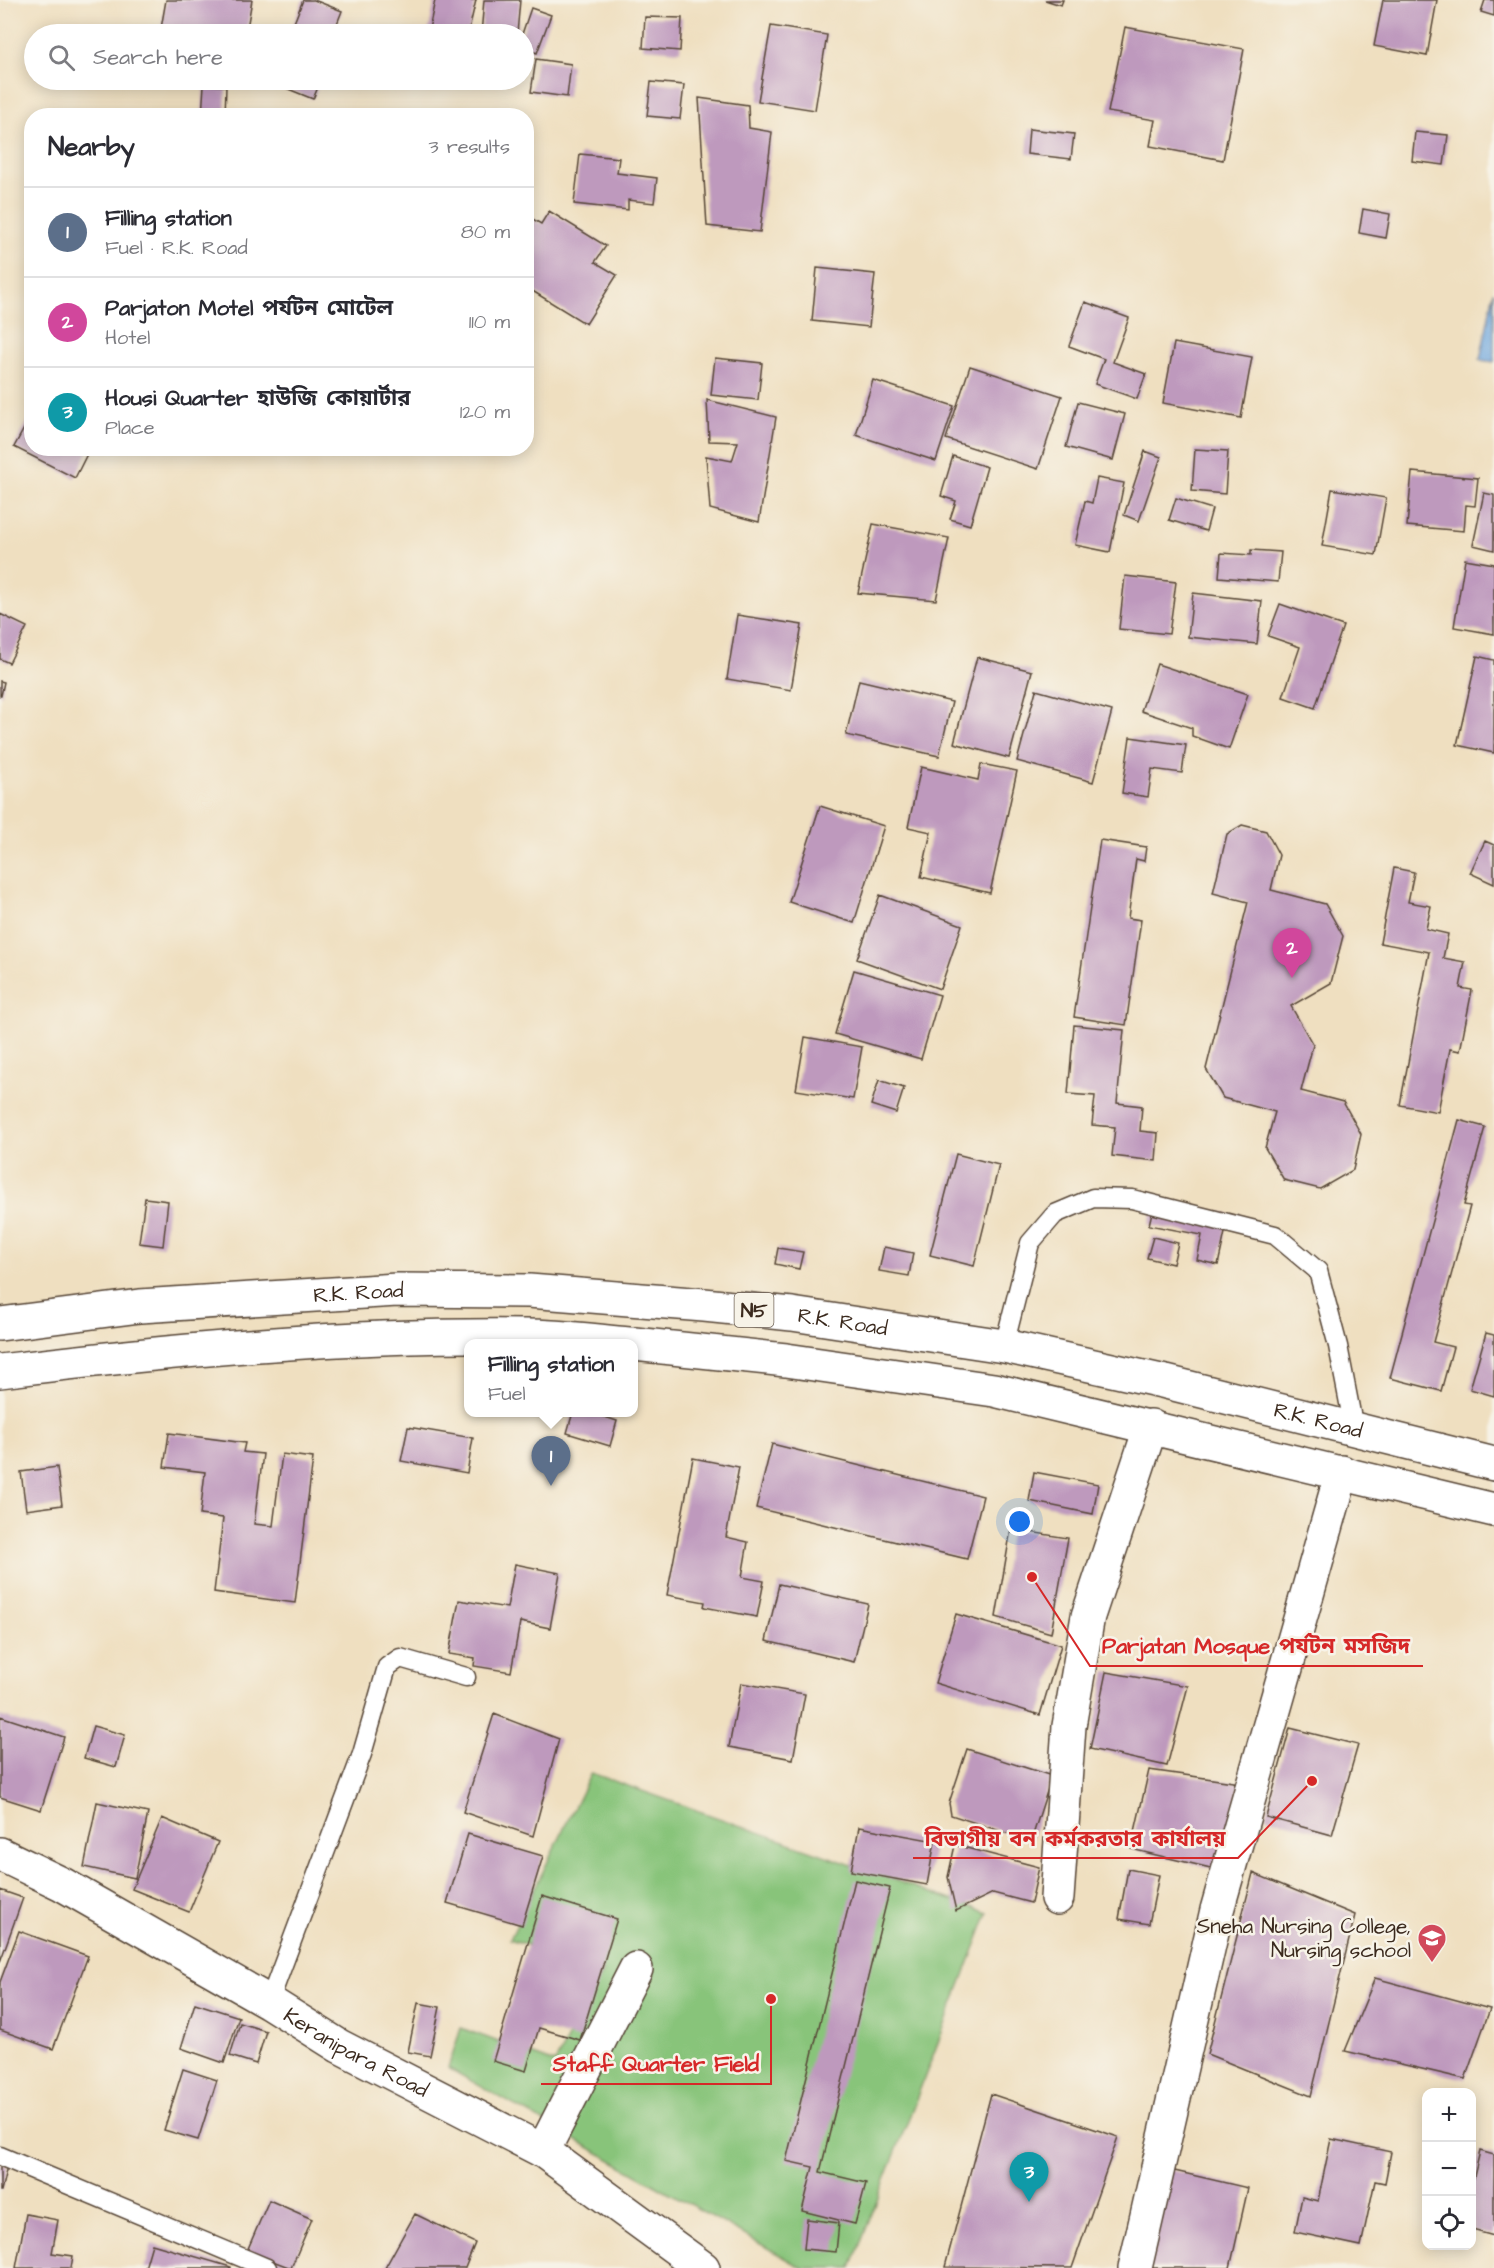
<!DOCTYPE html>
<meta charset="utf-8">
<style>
:root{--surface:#fff;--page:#f7f7f7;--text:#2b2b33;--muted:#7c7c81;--line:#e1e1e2;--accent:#111827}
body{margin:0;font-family:"Architects Daughter","Noto Sans Bengali",sans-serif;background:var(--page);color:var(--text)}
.controls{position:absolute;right:18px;bottom:18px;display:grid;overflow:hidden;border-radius:12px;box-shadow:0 3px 15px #0003}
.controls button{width:54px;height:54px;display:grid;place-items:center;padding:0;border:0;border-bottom:2px solid var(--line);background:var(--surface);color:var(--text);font:30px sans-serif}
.you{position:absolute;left:1020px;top:1522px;width:21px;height:21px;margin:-15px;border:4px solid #fff;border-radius:50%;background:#1a73e8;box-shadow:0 0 0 9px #1a73e833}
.badge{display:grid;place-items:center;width:39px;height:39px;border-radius:50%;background:var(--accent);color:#fff;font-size:20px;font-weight:700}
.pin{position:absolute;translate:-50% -50px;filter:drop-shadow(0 2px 3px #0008)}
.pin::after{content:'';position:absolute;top:32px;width:21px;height:18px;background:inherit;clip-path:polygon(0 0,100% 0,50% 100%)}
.popup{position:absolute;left:464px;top:1339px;width:174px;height:78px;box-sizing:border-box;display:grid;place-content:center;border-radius:12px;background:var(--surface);filter:drop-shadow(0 2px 4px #0005);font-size:20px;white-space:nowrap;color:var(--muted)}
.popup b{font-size:22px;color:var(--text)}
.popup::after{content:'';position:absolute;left:50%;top:100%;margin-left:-12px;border:12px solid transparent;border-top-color:var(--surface)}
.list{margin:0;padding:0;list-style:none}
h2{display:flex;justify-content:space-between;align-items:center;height:78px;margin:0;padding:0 24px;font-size:26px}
h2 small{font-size:20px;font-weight:400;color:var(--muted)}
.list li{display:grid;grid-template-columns:39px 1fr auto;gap:18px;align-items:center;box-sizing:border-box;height:90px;padding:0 24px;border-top:2px solid var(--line)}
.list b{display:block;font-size:22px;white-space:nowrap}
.list p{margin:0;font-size:20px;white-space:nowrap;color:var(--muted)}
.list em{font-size:20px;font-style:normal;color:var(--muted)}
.icon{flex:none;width:33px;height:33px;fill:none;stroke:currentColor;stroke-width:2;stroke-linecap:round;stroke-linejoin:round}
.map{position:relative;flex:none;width:1494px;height:2268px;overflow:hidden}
.search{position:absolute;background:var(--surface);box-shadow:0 3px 15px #0003;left:24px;top:24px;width:510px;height:66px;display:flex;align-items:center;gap:15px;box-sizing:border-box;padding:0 21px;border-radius:33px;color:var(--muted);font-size:22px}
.panel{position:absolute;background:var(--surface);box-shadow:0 3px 15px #0003;left:24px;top:108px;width:510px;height:348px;border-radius:24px}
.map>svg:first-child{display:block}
.green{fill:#88c47a;stroke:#62774c;stroke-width:1.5}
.water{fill:#70a7de;stroke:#56687e;stroke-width:1.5}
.building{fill:#be99bd}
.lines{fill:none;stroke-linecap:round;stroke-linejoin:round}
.lane-casing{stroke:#564536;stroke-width:21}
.street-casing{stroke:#564536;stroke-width:36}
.highway-casing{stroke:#564536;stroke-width:36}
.lane{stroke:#fff;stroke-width:18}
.street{stroke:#fff;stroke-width:33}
.highway{stroke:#fff;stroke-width:33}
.labels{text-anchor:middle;stroke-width:5;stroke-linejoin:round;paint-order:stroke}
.shield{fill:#f7f3e8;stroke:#73665b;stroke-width:1.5}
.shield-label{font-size:20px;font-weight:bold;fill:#3b2a1e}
.street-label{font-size:21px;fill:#3b2a1e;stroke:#f7f3e8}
.poi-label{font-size:21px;fill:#3b2a1e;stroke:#f7f3e8;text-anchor:end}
.leader{fill:none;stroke:#d62828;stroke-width:2}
.callout-dot{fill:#d62828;stroke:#f7f3e8;stroke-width:2}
.callout-label{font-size:22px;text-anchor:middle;font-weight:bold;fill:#d62828;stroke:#f7f3e8;stroke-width:5;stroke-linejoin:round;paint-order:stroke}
</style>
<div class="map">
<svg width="1494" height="2268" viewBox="0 0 1494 2268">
<rect width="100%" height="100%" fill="#f7f3e8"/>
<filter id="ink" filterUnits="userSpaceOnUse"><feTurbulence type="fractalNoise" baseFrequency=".0167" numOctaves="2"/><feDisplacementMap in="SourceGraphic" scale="12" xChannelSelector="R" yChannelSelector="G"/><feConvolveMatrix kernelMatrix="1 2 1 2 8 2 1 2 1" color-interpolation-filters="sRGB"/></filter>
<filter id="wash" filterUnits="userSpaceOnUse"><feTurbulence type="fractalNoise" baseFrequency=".008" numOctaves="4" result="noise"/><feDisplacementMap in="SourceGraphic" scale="24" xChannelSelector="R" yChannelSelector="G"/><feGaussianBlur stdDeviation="1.35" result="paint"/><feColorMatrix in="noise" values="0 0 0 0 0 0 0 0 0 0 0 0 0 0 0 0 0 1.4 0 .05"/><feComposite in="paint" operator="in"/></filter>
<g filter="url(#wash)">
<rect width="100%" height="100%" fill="#efdfc0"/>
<!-- green -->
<path class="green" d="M591 1773 988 1913 851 2268H803L448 2068 461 2028 555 2063 603 1971 510 1939Z"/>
<!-- water -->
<path class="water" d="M1494 291V362L1480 360Z"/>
<g id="blocks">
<!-- building -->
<path class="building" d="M166 0H252L246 34H160Z
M303 0H314L342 11 333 34 290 33Z
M435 0H476L468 34H428Z
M484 0H520L517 34H481Z
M1045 0H1063L1061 5Z
M1383 0H1437L1427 56 1374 46Z
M1485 0H1494V16L1481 12Z
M531 8 551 15 537 53 524 48 522 34Z
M645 17 682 18 680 51 643 48Z
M771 26 827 35 815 110 758 101Z
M1125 27 1244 49 1223 160 1150 146 1155 120 1108 112Z
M536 59 571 64 567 97 531 92Z
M266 80H321L313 99Z
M651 82 684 85 680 119 647 116Z
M204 85 226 86 225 116H202Z
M699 98 748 105 749 128 772 132 760 232 707 226Z
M1029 129 1074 134 1071 159 1027 154Z
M1415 132 1448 135 1444 165 1412 161Z
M580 154 619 158 617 173 657 178 654 203 628 200V210L574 204Z
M1363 209 1390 214 1386 238 1359 233Z
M549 211 606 246 595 262 617 275 586 324 526 287V215L541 224Z
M817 268 875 274 869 327 812 321Z
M1085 302 1129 318 1113 362 1146 374 1137 399 1095 384 1104 359 1069 346Z
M1174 343 1252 357 1241 418 1163 403Z
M715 358 762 363 758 400 711 395Z
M970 366 1062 396 1038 469 946 439Z
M873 380 954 406 936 461 856 435Z
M707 400 776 417 759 522 710 509 706 456 732 461 738 442 709 441Z
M1078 402 1125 414 1113 460 1066 447Z
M32 414V448H90L75 478 14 447Z
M1195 449 1228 451 1225 494 1192 491Z
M1145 451 1161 457 1139 521 1124 515Z
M953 456 987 467 970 525 950 519 956 501 941 496Z
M1412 472 1478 478 1475 506 1466 505 1464 531 1407 526Z
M1097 478 1124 483 1110 552 1075 545 1085 501 1092 503Z
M1332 489 1386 498 1376 555 1322 546Z
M1484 493 1494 495V550L1473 545Z
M1176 498 1212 509 1206 531 1169 520Z
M873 524 949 538 936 600 858 593Z
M1251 550 1281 552 1278 582 1219 577 1221 553 1251 555Z
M1465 559 1494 564V634L1454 627Z
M1125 576 1176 582 1169 634 1119 629Z
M1193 593 1262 601 1257 644 1188 637Z
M1280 604 1343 626 1315 708 1283 697 1300 647 1268 636Z
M0 614 27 627 9 663 0 659Z
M737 615 802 625 791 690 727 679Z
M1477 656 1494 660V753L1457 745Z
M977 657 1032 671 1009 758 954 743Z
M1157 664 1248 694 1229 749 1192 736V728L1141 711Z
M859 680 952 702 939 756 846 735Z
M0 681 4 682 1 696H0Z
M1036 690 1112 711 1093 782 1017 761Z
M1130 737 1186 745 1182 773 1152 769 1148 797 1122 793Z
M981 764 1017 771 990 893 921 877 931 832 908 827 921 767 978 780Z
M820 806 884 826 854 923 789 902Z
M1242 825 1266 831 1279 855 1271 890 1325 904 1343 936 1331 983 1291 1006 1313 1045 1301 1091 1343 1102 1361 1134 1353 1170 1320 1189 1284 1180 1265 1148 1275 1112 1223 1098 1206 1069 1248 902 1213 893 1227 834Z
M1100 840 1146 847 1144 861 1136 859 1128 918 1141 920 1126 1025 1074 1017Z
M1485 841 1494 845V884L1470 873Z
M1394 868 1414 872 1408 902 1431 906 1426 929 1448 934 1443 958 1465 962 1460 988 1472 990 1460 1051 1450 1049 1438 1112 1400 1105 1429 952 1380 943Z
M880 895 962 925 940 989 857 959Z
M854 970 940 995 921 1059 835 1034Z
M1074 1025 1124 1030 1117 1103 1142 1106 1140 1131 1158 1133 1156 1161 1112 1156 1115 1127 1092 1125 1095 1096 1068 1094Z
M805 1037 862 1047 853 1099 796 1090Z
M879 1080 904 1088 896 1113 871 1105Z
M1459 1120 1485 1127 1464 1205 1470 1206 1433 1342 1453 1347 1441 1391 1390 1378Z
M956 1154 999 1165 974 1266 930 1255Z
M145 1198 168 1201 163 1246 139 1243Z
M1155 1199 1229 1214 1218 1265 1197 1260 1202 1235 1149 1225Z
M1153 1237 1178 1243 1173 1264 1147 1258Z
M884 1247 913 1253 909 1276 879 1271Z
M778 1248 803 1252 799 1269 775 1264Z
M1486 1333 1494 1335V1396L1470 1389Z
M573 1412H590L617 1421 610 1446 567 1433Z
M408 1427 473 1438 467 1473 401 1461Z
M169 1433 245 1443 243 1452 263 1454 254 1524 273 1526 282 1454 313 1458 295 1603 214 1592 223 1518 200 1515 205 1472 164 1467Z
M772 1444 983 1496 967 1559 756 1508Z
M693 1458 739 1467 726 1537 748 1542 742 1577 764 1581 757 1617 704 1607 705 1602 667 1595Z
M57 1467 62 1505 26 1510 21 1472Z
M1034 1472 1098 1484 1093 1514 1029 1501Z
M1011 1529 1068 1538 1051 1633 996 1617Z
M515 1564 560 1573 550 1628 520 1622 511 1672 474 1666 475 1658 449 1654 459 1600 507 1608Z
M779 1584 868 1604 854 1662 766 1641Z
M956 1614 1061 1645 1040 1715 935 1683Z
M1106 1672 1188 1686 1167 1766 1090 1749Z
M741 1683 805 1694 793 1759 729 1747Z
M494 1714 559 1739 533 1836 463 1812Z
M0 1716 64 1737 41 1810 0 1797Z
M93 1726 125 1735 116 1767 84 1758Z
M1290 1728 1358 1745 1332 1835 1266 1817Z
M967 1749 1052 1776 1031 1841 951 1815 949 1803Z
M1149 1770 1240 1783 1219 1870 1131 1849Z
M97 1802 148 1813 135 1878 84 1867Z
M162 1818 218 1842 189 1912 132 1889Z
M859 1827 935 1841 927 1885 851 1871Z
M468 1834 543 1856 522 1925 447 1903Z
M955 1845 1039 1867 1031 1903 993 1893 956 1911 948 1877Z
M1128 1869 1159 1875 1149 1924 1119 1919Z
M1253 1873 1355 1915 1311 2096 1207 2054Z
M855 1880 890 1888 820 2172 866 2183 855 2224 802 2211 813 2167 786 2161Z
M0 1890 23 1898 0 1962Z
M542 1896 617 1919 580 2040 539 2028 526 2071 493 2061Z
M19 1931 88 1956 53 2049 0 2030V1982Z
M1375 1978 1490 2009 1465 2079 1345 2051Z
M195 2003 239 2017 224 2063 181 2048Z
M418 2003 440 2007 430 2056 408 2052Z
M240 2023 266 2031 256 2064 230 2056Z
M183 2069 217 2080 198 2140 164 2130Z
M991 2094 1118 2137 1072 2268 945 2267Z
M1331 2139 1391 2152 1385 2183 1375 2181 1361 2246 1295 2232 1302 2197 1318 2201Z
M1480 2151 1494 2155V2236L1472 2230V2185Z
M0 2164 7 2166 1 2191H0Z
M1166 2169 1248 2188 1230 2268H1143Z
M269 2200 312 2219 291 2268 247 2251Z
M26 2214 58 2220 52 2253 73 2256 71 2268H16Z
M415 2214 475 2243 465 2268H385Z
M807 2219 839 2223 836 2252 804 2249Z
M152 2244 231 2267V2268H145Z"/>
</g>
</g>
<g filter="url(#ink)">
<use href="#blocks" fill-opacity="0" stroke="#564536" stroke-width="1.5"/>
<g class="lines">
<!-- lane casing -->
<g class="lane-casing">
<path id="lane" d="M1004 1346 1030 1243 1055 1214 1093 1198 1132 1199 1275 1235 1318 1271 1338 1346 1354 1429
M269 2002 362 1754 387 1667 400 1658 466 1677
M0 2156 267 2268"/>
</g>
<!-- street casing -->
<g class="street-casing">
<g id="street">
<path id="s1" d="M0 1854 62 1884 269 2002 339 2046 543 2151 703 2268"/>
<path d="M1057 1898 1069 1726 1088 1616 1151 1426"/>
<path d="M543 2151 636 1969"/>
<path d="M1135 2268 1217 1910 1342 1472"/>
</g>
</g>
<!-- highway casing -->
<g class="highway-casing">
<g id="highway">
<path id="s2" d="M0 1324 140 1306 397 1290 529 1291 704 1305 792 1314 1004 1346 1166 1382 1494 1464"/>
<path d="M634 1344 786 1360 994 1390 1494 1510"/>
<path d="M0 1371C173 1350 350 1334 525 1336 559 1336 595 1341 629 1344"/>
</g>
</g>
<!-- lane -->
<use href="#lane" class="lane"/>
<!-- street -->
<use href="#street" class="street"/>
<!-- highway -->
<use href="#highway" class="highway"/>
</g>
</g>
<!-- icons -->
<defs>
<g id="school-pin" transform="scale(1.5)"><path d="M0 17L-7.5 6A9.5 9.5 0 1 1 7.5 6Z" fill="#d1495b" stroke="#f7f3e8"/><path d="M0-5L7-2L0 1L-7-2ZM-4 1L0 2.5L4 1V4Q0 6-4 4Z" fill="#fff"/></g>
</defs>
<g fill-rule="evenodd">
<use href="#school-pin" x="1432" y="1938"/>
</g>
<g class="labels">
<!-- shield labels -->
<rect class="shield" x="734.5" y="1293" width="39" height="34" rx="4.5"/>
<g class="shield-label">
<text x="754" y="1317">N5</text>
</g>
<!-- street labels -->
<g class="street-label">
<text dy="7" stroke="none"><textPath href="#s2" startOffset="360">R.K. Road</textPath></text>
<text dy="7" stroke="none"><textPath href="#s2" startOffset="846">R.K. Road</textPath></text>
<text dy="7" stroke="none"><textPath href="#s2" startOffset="1332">R.K. Road</textPath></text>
<text dy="7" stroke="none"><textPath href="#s1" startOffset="408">Keranipara Road</textPath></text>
</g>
<!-- poi labels -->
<g class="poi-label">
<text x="1411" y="1933">Sneha Nursing College,<tspan x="1411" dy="24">Nursing school</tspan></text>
</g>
</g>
<!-- callouts -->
<path class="leader" d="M1032 1577L1090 1666H1423M1312 1781L1238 1858H913M771 1999L771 2084H541"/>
<g class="callout-dot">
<circle cx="1032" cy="1577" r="6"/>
<circle cx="1312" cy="1781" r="6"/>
<circle cx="771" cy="1999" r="6"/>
</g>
<g class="callout-label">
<text x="1256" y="1653">Parjatan Mosque পর্যটন মসজিদ</text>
<text x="1075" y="1846">বিভাগীয় বন কর্মকরতার কার্যালয়</text>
<text x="656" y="2071">Staff Quarter Field</text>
</g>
</svg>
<div class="controls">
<button>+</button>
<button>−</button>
<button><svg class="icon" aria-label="locate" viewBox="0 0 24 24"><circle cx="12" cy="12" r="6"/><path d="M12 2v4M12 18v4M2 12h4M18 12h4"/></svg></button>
</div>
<div class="you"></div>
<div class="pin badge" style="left:551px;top:1486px;background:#5c6f8a">1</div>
<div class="popup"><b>Filling station</b>Fuel</div>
<div class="pin badge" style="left:1292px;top:978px;background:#d1479c">2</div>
<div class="pin badge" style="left:1029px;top:2202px;background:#0f9aa8">3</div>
<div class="search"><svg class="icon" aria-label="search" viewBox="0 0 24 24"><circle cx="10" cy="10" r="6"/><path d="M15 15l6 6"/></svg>Search here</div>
<section class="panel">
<h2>Nearby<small>3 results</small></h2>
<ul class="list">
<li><span class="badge" style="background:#5c6f8a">1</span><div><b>Filling station</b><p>Fuel · R.K. Road</p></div><em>80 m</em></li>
<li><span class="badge" style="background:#d1479c">2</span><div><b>Parjaton Motel পর্যটন মোটেল</b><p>Hotel</p></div><em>110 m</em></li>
<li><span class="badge" style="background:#0f9aa8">3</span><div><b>Housi Quarter হাউজি কোয়ার্টার</b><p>Place</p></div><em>120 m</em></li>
</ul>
</section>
</div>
